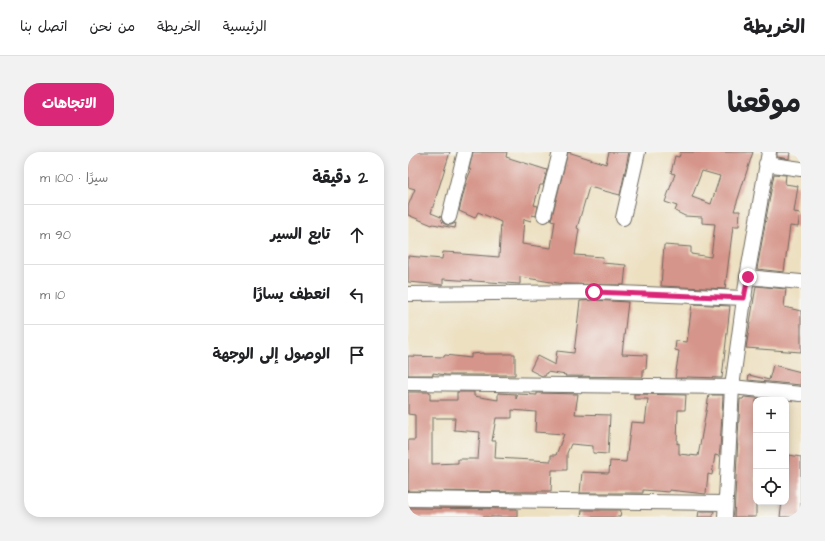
<!DOCTYPE html>
<html lang="ar">
<meta charset="utf-8">
<style>
:root{--surface:#fff;--page:#f2f2f2;--text:#202124;--muted:#757577;--line:#e0e0e0;--accent:#db2777}
body{margin:0;font-family:"Architects Daughter","Playpen Sans Arabic",sans-serif;background:var(--page);color:var(--text);direction:rtl}
.controls{position:absolute;right:12px;bottom:12px;display:grid;overflow:hidden;border-radius:8px;box-shadow:0 2px 10px #0003}
.controls button{width:36px;height:36px;display:grid;place-items:center;padding:0;border:0;border-bottom:1px solid var(--line);background:var(--surface);color:var(--text);font:20px sans-serif}
.stop{position:absolute;width:12px;height:12px;margin:-9px;border:3px solid #db2777;border-radius:50%;background:#fff}
.stop.end{background:#db2777;border-color:#fff;box-shadow:0 1px 4px #0008}
.list{margin:0;padding:0;list-style:none}
h2{display:flex;justify-content:space-between;align-items:center;height:52px;margin:0;padding:0 16px;font-size:17px}
h2 small{font-size:13px;font-weight:400;color:var(--muted)}
.list li{display:grid;grid-template-columns:26px 1fr auto;gap:12px;align-items:center;box-sizing:border-box;height:60px;padding:0 16px;border-top:1px solid var(--line)}
.list b{display:block;font-size:15px;white-space:nowrap}
.list em{font-size:13px;font-style:normal;color:var(--muted)}
.icon{flex:none;width:22px;height:22px;fill:none;stroke:currentColor;stroke-width:2;stroke-linecap:round;stroke-linejoin:round}
.map{position:relative;flex:none;width:393px;height:365px;overflow:hidden;direction:ltr;border-radius:16px}
header{display:flex;align-items:center;gap:24px;box-sizing:border-box;height:56px;padding:0 20px;background:var(--surface);border-bottom:1px solid var(--line)}
header strong{font-size:19px}
nav{display:flex;gap:22px;margin-inline-start:auto;font-size:14px}
.intro{display:flex;align-items:center;justify-content:space-between;box-sizing:border-box;height:96px;padding:0 24px}
h1{margin:0;font-size:28px}
.button{padding:10px 18px;border-radius:16px;background:var(--accent);color:#fff;font-size:14px;font-weight:700}
main{display:flex;gap:24px;padding:0 24px}
aside{flex:1;background:var(--surface);border-radius:16px;box-shadow:0 2px 10px #0003}
.map>svg:first-child{display:block}
.building{fill:#d6958a;fill-rule:evenodd}
.lines{fill:none;stroke-linecap:round;stroke-linejoin:round}
.minor-casing{stroke:#6f6a60;stroke-width:16}
.minor{stroke:#fff;stroke-width:14}
.route{stroke:#db2777;stroke-width:5}
</style>
<header>
<strong>الخريطة</strong>
<nav><a>الرئيسية</a><a>الخريطة</a><a>من نحن</a><a>اتصل بنا</a></nav>
</header>
<div class="intro"><h1>موقعنا</h1><a class="button">الاتجاهات</a></div>
<main>
<div class="map">
<svg width="393" height="365" viewBox="0 0 393 365">
<rect width="100%" height="100%" fill="#f6f6f2"/>
<filter id="ink" filterUnits="userSpaceOnUse"><feTurbulence type="fractalNoise" baseFrequency=".025" numOctaves="2"/><feDisplacementMap in="SourceGraphic" scale="8" xChannelSelector="R" yChannelSelector="G"/><feConvolveMatrix kernelMatrix="1 2 1 2 8 2 1 2 1" color-interpolation-filters="sRGB"/></filter>
<filter id="wash" filterUnits="userSpaceOnUse"><feTurbulence type="fractalNoise" baseFrequency=".012" numOctaves="4" result="noise"/><feDisplacementMap in="SourceGraphic" scale="16" xChannelSelector="R" yChannelSelector="G"/><feGaussianBlur stdDeviation="0.9" result="paint"/><feColorMatrix in="noise" values="0 0 0 0 0 0 0 0 0 0 0 0 0 0 0 0 0 1.4 0 .05"/><feComposite in="paint" operator="in"/></filter>
<g filter="url(#wash)">
<rect width="100%" height="100%" fill="#ede0c1"/>
<g id="blocks">
<!-- building -->
<path class="building" d="M0 0H42L23 61 33 65 35 71 39 73H43L48 71 47 76 25 72 24 73 0 63V54L7 37 0 35Z
M65 0H99L98 5 139 18 135 33H132L126 53 130 54 128 64 124 63 123 69 116 67 114 92 143 96 147 69 143 68 160 0 198 12 201 0H221L212 43 181 35 169 76 171 77 167 103 195 105 194 111 218 113 216 133 156 132 112 125V132L35 127V133L0 130V104L34 107 35 100 54 101V102L91 105 93 70 70 60 67 66 51 59 59 28 63 18 61 17Z
M273 0H345L326 59H332L331 74H325L317 137 253 134 256 93 283 95V102L303 105 307 72 294 71V65L277 64 267 59 269 54 257 50 267 22 263 21 267 4 271 5ZM294 19 312 24 303 52 284 45Z
M369 0H382L381 7 369 5Z
M366 22 378 23 377 32 390 34 386 60 392 61 390 75 382 74 376 120 349 117Z
M348 134 378 137 376 155 393 159V200L338 196Z
M186 148 220 150 214 202 239 203 238 217H235V225L157 224 158 223 139 220 137 224H134L122 218 129 204 147 213 149 199 166 201 172 149Z
M284 152 322 154 314 226 279 225V226H267L271 199 267 198 268 189 279 190Z
M75 201V202H107V223H38L25 221V223H0V204L36 205 37 203 63 206V202Z
M365 213 393 220V233L340 228 341 223 361 228Z
M0 240H22V248H49V240H66V244L90 248V241L108 242V247L110 242 129 243V241L170 242 167 262 202 263 200 302 185 301V294L163 292 159 301V318H144L143 339H129V340L0 339V288H7V263L0 262ZM104 258 128 260 127 280 156 282 148 303H143V309L87 306 88 289H84L88 266H104ZM24 266H47L46 278 72 280 70 307H50V311L24 312Z
M226 242 278 243 277 258H270L269 292 271 291V302L290 304 301 243H315L312 297 311 304 307 303 304 323 300 322 298 342 261 338V340L235 338V341H172L174 320 201 321 202 309 218 310 223 270 237 271 240 247H226Z
M336 245 368 248H348V365H326L332 247H335Z
M381 303 393 305V365H372L374 350H378V322Z
M0 356 109 357V365H0Z
M174 358H213L212 365H173Z
M291 359H306L305 365H290Z"/>
</g>
</g>
<g filter="url(#ink)">
<use href="#blocks" fill-opacity="0" stroke="#6f6a60" stroke-width="1"/>
<g class="lines">
<!-- minor casing -->
<g class="minor-casing">
<path id="minor" d="M358 12 393 17
M136 63 152 0
M41 65 57 0
M215 66 230 0
M339 125 393 130
M0 142 186 140 337 146
M0 231 324 235 393 242
M0 347 316 351
M317 365 324 235 339 125 361 0"/>
</g>
<!-- minor -->
<use href="#minor" class="minor"/>
</g>
</g>
<g class="lines" filter="url(#ink)">
<!-- route -->
<path class="route" d="M186 140 336 146 340 125"/>
</g>
</svg>
<div class="controls">
<button>+</button>
<button>−</button>
<button><svg class="icon" aria-label="locate" viewBox="0 0 24 24"><circle cx="12" cy="12" r="6"/><path d="M12 2v4M12 18v4M2 12h4M18 12h4"/></svg></button>
</div>
<div class="stop" style="left:186px;top:140px"></div>
<div class="stop end" style="left:340px;top:125px"></div>
</div>
<aside>
<h2>2 دقيقة<small>سيرًا · 100 m</small></h2>
<ul class="list">
<li><svg class="icon" aria-label="ahead" viewBox="0 0 24 24"><path d="M12 20V5M6 11l6-6 6 6"/></svg><div><b>تابع السير</b></div><em>90 m</em></li>
<li><svg class="icon" aria-label="left" viewBox="0 0 24 24"><path d="M17 20v-9H6M10 6l-5 5 5 5"/></svg><div><b>انعطف يسارًا</b></div><em>10 m</em></li>
<li><svg class="icon" aria-label="arrive" viewBox="0 0 24 24"><path d="M6 21V4h12l-3 4 3 4H6"/></svg><div><b>الوصول إلى الوجهة</b></div></li>
</ul>
</aside>
</main>
